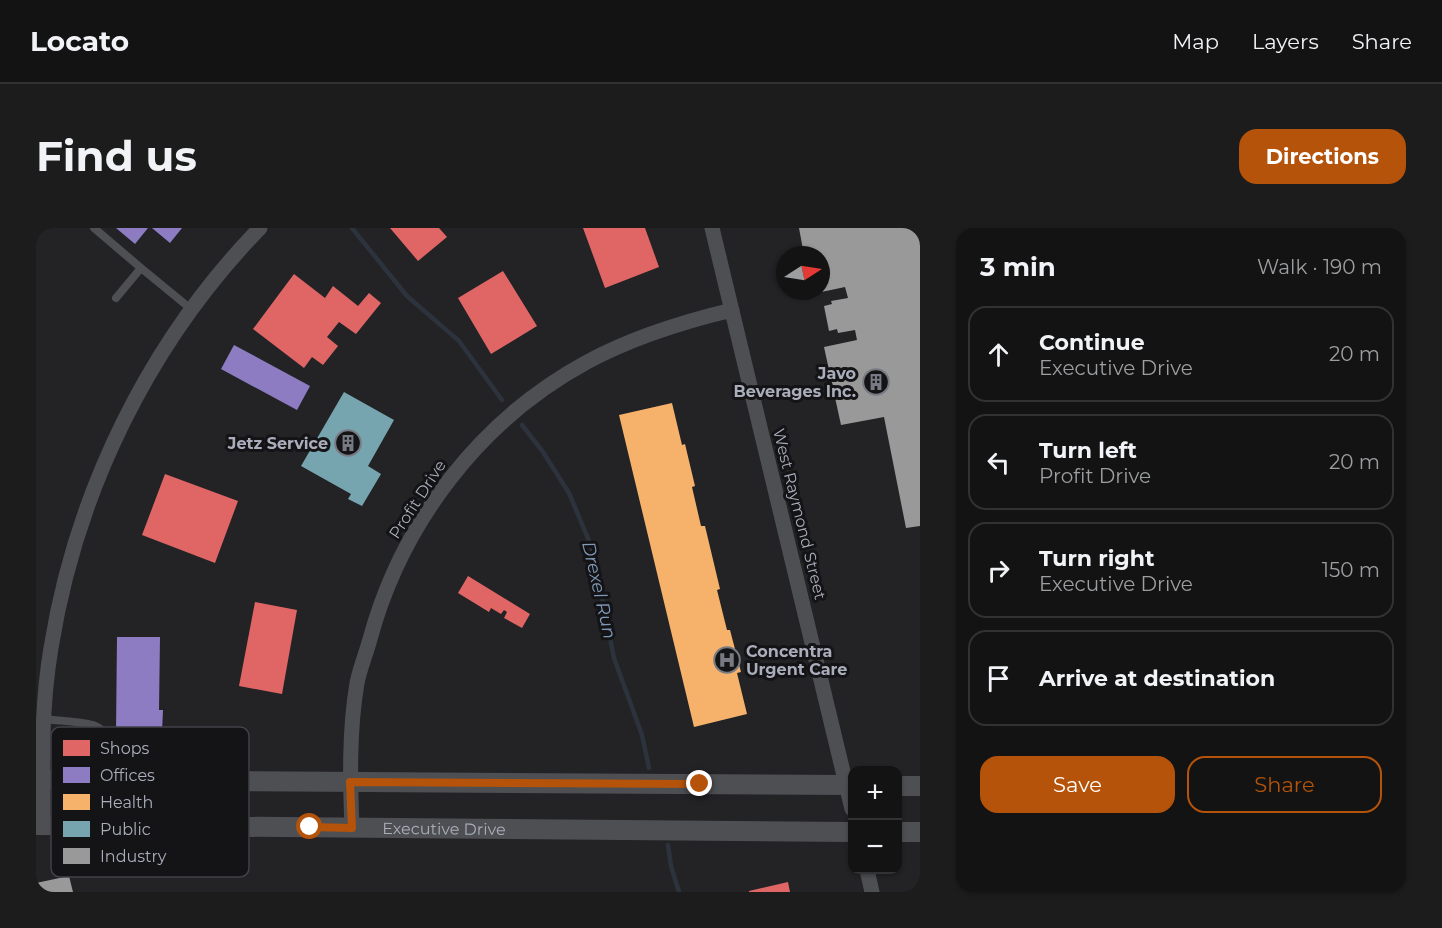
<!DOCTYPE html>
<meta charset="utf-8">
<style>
:root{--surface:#131314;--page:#1c1c1d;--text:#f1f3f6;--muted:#9d9ea0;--line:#323234;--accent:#b45309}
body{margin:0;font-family:Montserrat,sans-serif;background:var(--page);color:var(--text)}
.controls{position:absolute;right:18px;bottom:18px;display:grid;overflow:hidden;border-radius:12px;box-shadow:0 2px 4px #0004}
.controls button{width:54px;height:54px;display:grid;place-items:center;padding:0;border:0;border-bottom:2px solid var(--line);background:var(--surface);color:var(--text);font:30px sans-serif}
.compass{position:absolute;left:740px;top:18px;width:54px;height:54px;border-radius:50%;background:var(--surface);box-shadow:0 2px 4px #0004;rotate:78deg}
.stop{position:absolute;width:18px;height:18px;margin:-14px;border:4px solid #b45309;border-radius:50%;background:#fff}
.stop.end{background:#b45309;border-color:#fff;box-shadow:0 2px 6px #0008}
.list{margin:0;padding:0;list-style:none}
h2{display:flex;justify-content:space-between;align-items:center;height:78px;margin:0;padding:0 24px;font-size:26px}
h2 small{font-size:20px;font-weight:400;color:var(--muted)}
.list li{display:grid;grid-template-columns:39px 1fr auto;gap:18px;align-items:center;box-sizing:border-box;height:96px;margin:0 12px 12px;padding:0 12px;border:2px solid var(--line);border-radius:18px}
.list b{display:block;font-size:22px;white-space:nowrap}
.list p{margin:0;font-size:20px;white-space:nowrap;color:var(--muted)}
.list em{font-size:20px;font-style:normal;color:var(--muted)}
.actions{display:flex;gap:12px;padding:18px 24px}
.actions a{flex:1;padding:14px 0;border:2px solid var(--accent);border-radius:18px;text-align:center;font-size:21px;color:var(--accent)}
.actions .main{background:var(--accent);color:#fff}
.icon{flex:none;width:33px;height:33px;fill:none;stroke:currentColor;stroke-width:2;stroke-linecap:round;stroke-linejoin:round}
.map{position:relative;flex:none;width:884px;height:664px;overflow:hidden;border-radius:18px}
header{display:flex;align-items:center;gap:36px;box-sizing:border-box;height:84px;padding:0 30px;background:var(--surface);border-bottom:2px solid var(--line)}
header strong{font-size:28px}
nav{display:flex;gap:33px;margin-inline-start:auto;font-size:21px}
.intro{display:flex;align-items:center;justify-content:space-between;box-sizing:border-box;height:144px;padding:0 36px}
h1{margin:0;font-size:42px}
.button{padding:15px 27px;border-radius:18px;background:var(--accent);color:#fff;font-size:21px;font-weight:700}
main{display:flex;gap:36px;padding:0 36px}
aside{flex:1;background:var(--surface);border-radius:18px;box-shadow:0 2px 4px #0004}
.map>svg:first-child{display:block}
.built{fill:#232326;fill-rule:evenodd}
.shops{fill:#e06666}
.offices{fill:#8e7cc3}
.health{fill:#f6b26b}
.public{fill:#76a5af}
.industry{fill:#999}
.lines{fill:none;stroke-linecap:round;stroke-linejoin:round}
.stream{stroke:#2c333d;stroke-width:4.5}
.service{stroke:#4d4f53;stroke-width:8}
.minor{stroke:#4d4f53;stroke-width:15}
.tertiary{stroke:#4d4f53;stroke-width:20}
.route{stroke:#b45309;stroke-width:8}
.labels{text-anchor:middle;stroke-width:6;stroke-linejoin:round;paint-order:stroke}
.poi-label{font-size:16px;font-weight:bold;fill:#aaaebb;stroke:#141316;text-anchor:end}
.street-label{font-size:16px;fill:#aaaebb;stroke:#141316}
.water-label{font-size:18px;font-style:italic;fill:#8099b7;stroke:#141316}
.key{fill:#141316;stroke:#414248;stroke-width:1.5}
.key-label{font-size:16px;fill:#aaaebb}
</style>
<header>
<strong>Locato</strong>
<nav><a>Map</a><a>Layers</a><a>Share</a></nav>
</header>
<div class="intro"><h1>Find us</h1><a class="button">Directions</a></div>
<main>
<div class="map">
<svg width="884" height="664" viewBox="0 0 884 664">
<rect width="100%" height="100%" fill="#19191a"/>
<!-- built -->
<path class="built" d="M0 0H884V664H0ZM749 27H785V63H749ZM816 542H862V642H816Z"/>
<!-- shops -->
<path class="shops" d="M354 0H403L411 9 382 33Z
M547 0H609L623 39 569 60Z
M467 43 501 98 455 126 422 70Z
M258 46 289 70 297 58 322 78 333 65 345 75 320 106 303 94 291 109 302 118 287 137 276 129 268 140 217 101Z
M129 246 202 273 179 335 106 307Z
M432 348 494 386 486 400 468 390 471 384 468 382 465 386 455 380 453 384 422 365Z
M219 374 261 382 246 466 203 458Z
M752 654 754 664H713V663Z"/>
<!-- offices -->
<path class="offices" d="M80 0H112L99 16Z
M116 0H146L134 15Z
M198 117 274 158 261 182 185 141Z
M81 409H124L123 482H127L126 504H80Z"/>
<!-- health -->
<path class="health" d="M636 175 646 217 649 216 659 258 656 259 665 298H669L684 361 681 362 691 402H694L705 444 701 445 711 486 658 499 583 187Z"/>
<!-- public -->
<path class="public" d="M308 164 358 192 332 238 345 246 326 278 312 271 315 266 265 238Z"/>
<!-- industry -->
<path class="industry" d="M763 0H884V298L870 300 848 189 805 197 788 119 821 112 819 102 802 105 801 101 793 103 788 78 796 76 795 73 812 70 809 59 776 66V63H785V27H768Z
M33 648 37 664H0V655Z"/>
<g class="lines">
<!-- stream -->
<path class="stream" d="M316 0 371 68 423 113 466 172
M486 197 507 224 533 265 556 320 578 430 606 507 613 540
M632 617 635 638 643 664"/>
<!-- service -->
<path class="service" d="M58 0 105 40
M0 1 1 0
M80 70 105 40 155 81
M8 491C23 493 43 493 57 497 74 502 91 535 95 551"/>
<!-- minor -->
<path class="minor" d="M676 0 816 581
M7 597C6 539 5 479 15 420 40 264 113 114 224 0
M316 600C314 551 313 503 321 455 324 440 330 426 334 411 366 294 444 192 551 134 597 109 646 94 696 82
M831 642 836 664"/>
<!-- tertiary -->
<g class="tertiary">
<path d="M0 552 816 557"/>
<path d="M862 558H884"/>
<path id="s1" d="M0 597 816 604"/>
<path d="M862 604H884"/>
</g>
</g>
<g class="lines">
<!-- route -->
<path class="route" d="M274 599 316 600 314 554 664 556"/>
</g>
<!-- icons -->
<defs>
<g id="building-ring" transform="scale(1.35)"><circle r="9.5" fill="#141316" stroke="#777a83" stroke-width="1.5"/><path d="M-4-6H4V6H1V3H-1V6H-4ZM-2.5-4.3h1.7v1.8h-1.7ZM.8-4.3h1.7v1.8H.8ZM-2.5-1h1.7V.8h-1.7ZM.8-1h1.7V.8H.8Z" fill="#777a83"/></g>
<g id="hospital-ring" transform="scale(1.35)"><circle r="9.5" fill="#141316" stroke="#777a83" stroke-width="1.5"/><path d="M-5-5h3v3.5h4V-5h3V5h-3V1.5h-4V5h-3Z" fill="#777a83"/></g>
</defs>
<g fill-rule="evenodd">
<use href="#building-ring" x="840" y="154"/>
<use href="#building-ring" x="312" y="215"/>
<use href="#hospital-ring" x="691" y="432"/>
</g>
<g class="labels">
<!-- poi labels -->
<g class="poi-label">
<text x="820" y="151">Javo<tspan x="820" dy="18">Beverages Inc.</tspan></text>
<text x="292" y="221">Jetz Service</text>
<text x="710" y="429" text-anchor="start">Concentra<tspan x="710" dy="18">Urgent Care</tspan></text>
</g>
<!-- street labels -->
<g class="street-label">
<text transform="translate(381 271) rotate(-57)" y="6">Profit Drive</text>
<text transform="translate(764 286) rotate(76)" y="6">West Raymond Street</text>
<text dy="6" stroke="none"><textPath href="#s1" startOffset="408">Executive Drive</textPath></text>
</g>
<!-- water labels -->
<g class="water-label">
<text transform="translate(563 362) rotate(77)" y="6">Drexel Run</text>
</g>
</g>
<!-- legend -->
<rect x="15" y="499" width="198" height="150" rx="9" class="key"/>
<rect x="27" y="512" width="27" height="16" fill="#e06666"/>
<rect x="27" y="539" width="27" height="16" fill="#8e7cc3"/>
<rect x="27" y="566" width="27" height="16" fill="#f6b26b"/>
<rect x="27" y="593" width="27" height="16" fill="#76a5af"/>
<rect x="27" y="620" width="27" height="16" fill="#999"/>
<g class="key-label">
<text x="64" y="526">Shops</text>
<text x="64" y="553">Offices</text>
<text x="64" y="580">Health</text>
<text x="64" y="607">Public</text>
<text x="64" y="634">Industry</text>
</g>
</svg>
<div class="controls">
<button>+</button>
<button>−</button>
</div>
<svg class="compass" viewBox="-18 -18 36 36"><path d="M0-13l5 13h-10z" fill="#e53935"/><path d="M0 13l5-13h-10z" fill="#9d9ea0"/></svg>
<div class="stop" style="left:274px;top:599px"></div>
<div class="stop end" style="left:664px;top:556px"></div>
</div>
<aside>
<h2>3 min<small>Walk · 190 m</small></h2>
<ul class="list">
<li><svg class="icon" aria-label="ahead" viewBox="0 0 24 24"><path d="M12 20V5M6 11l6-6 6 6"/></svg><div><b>Continue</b><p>Executive Drive</p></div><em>20 m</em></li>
<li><svg class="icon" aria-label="left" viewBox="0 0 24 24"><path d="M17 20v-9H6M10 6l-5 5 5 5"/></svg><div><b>Turn left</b><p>Profit Drive</p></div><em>20 m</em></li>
<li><svg class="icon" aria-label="right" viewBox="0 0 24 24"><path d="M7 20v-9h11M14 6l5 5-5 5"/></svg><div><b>Turn right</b><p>Executive Drive</p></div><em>150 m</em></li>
<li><svg class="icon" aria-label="arrive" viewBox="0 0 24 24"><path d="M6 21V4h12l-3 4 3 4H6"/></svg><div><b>Arrive at destination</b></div></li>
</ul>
<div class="actions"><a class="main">Save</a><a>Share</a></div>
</aside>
</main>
